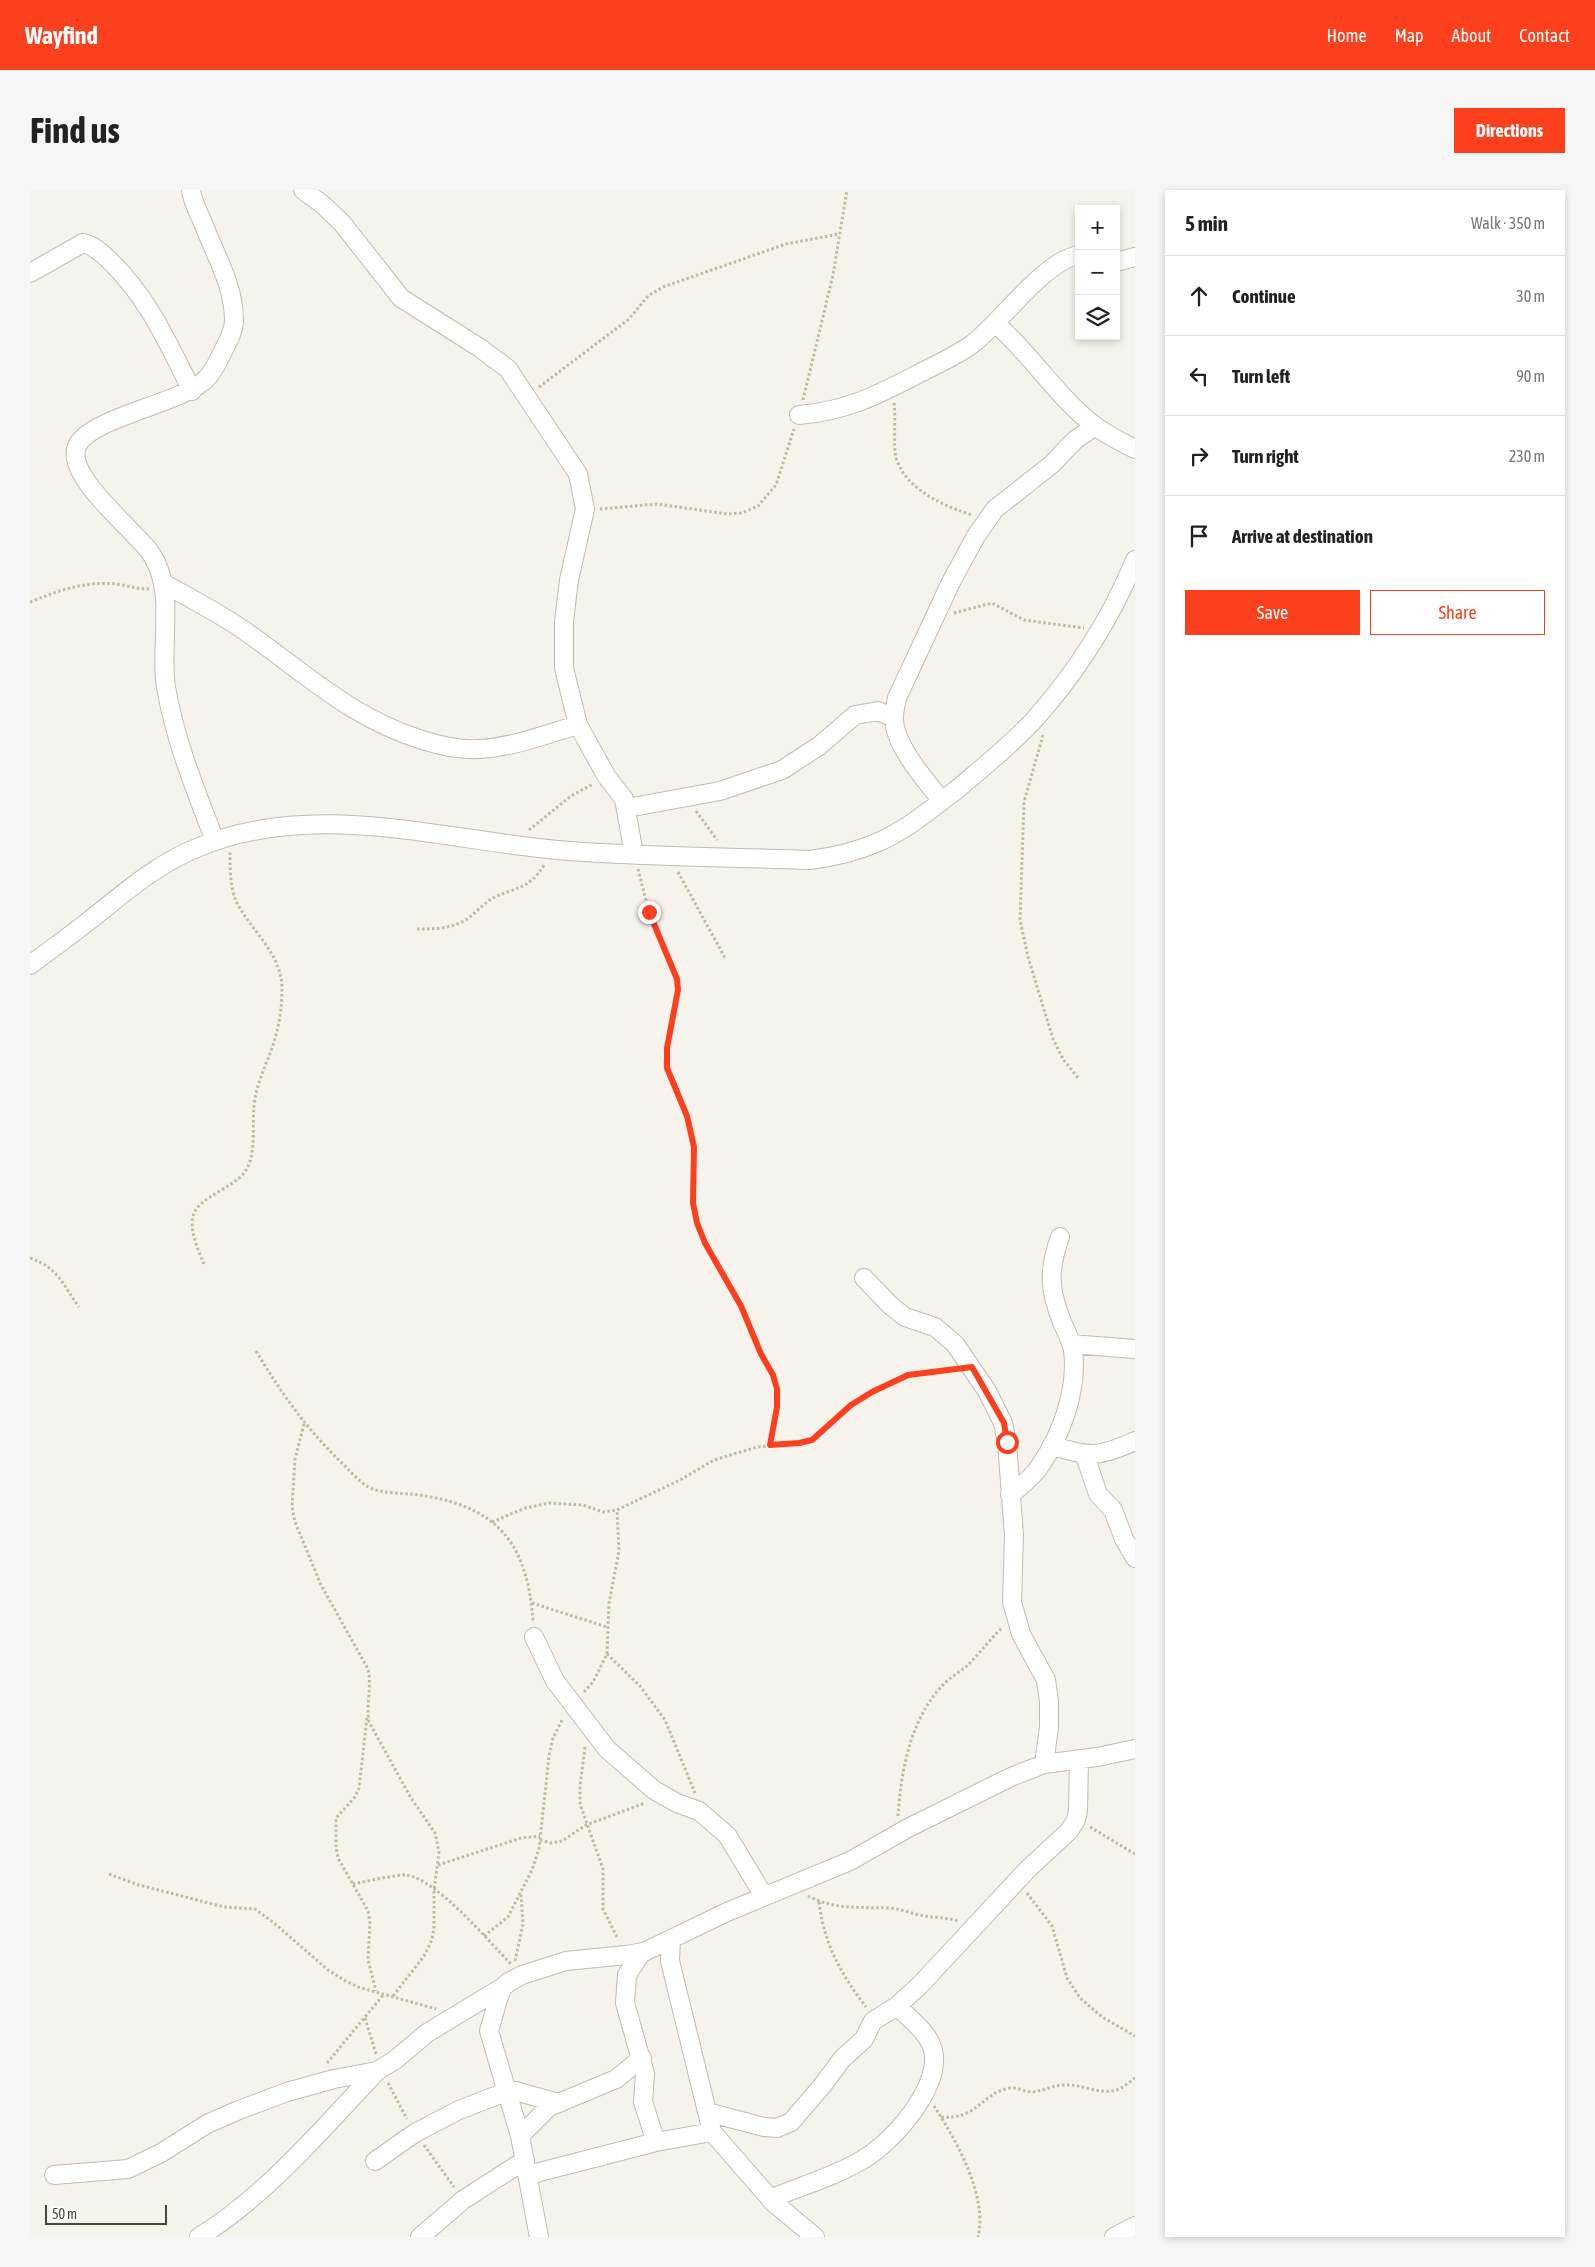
<!DOCTYPE html>
<meta charset="utf-8">
<style>
:root{--surface:#fff;--page:#f6f6f6;--text:#222;--muted:#767676;--line:#e0e0e0;--accent:#fc3f1d}
body{margin:0;font-family:"Asap Condensed",sans-serif;background:var(--page);color:var(--text)}
.controls{position:absolute;right:15px;top:15px;display:grid;overflow:hidden;border-radius:0px;box-shadow:0 2px 8px #0003}
.controls button{width:45px;height:45px;display:grid;place-items:center;padding:0;border:0;border-bottom:1px solid var(--line);background:var(--surface);color:var(--text);font:25px sans-serif}
.scale{position:absolute;left:15px;bottom:12px;width:122px;box-sizing:border-box;padding-left:5px;border:2px solid #4b4439;border-top:0;font-size:14px;line-height:18px;white-space:nowrap;color:#4b4439;-webkit-text-stroke:4px #fff;paint-order:stroke}
.stop{position:absolute;width:15px;height:15px;margin:-11px;border:4px solid #fc3f1d;border-radius:50%;background:#fff}
.stop.end{background:#fc3f1d;border-color:#fff;box-shadow:0 1px 5px #0008}
.list{margin:0;padding:0;list-style:none}
h2{display:flex;justify-content:space-between;align-items:center;height:65px;margin:0;padding:0 20px;font-size:21px}
h2 small{font-size:16px;font-weight:400;color:var(--muted)}
.list li{display:grid;grid-template-columns:32px 1fr auto;gap:15px;align-items:center;box-sizing:border-box;height:80px;padding:0 20px;border-top:1px solid var(--line)}
.list b{display:block;font-size:19px;white-space:nowrap}
.list em{font-size:16px;font-style:normal;color:var(--muted)}
.actions{display:flex;gap:10px;padding:15px 20px}
.actions a{flex:1;padding:11px 0;border:1px solid var(--accent);border-radius:0px;text-align:center;font-size:18px;color:var(--accent)}
.actions .main{background:var(--accent);color:#fff}
.icon{flex:none;width:28px;height:28px;fill:none;stroke:currentColor;stroke-width:2;stroke-linecap:round;stroke-linejoin:round}
.map{position:relative;flex:none;width:1105px;height:2047px;overflow:hidden;border-radius:0px}
header{display:flex;align-items:center;gap:30px;box-sizing:border-box;height:70px;padding:0 25px;background:var(--accent);color:#fff}
header strong{font-size:24px}
nav{display:flex;gap:28px;margin-inline-start:auto;font-size:18px}
.intro{display:flex;align-items:center;justify-content:space-between;box-sizing:border-box;height:120px;padding:0 30px}
h1{margin:0;font-size:35px}
.button{padding:12px 22px;border-radius:0px;background:var(--accent);color:#fff;font-size:18px;font-weight:700}
main{display:flex;gap:30px;padding:0 30px}
aside{flex:1;background:var(--surface);border-radius:0px;box-shadow:0 2px 8px #0003}
.map>svg:first-child{display:block}
.lines{fill:none;stroke-linecap:round;stroke-linejoin:round}
.minor-casing{stroke:#c2bbae;stroke-width:20}
.path{stroke:#c4b79f;stroke-width:3;stroke-dasharray:2.5 2.5;stroke-linecap:butt}
.minor{stroke:#fff;stroke-width:18}
.route{stroke:#fc3f1d;stroke-width:6}
</style>
<header>
<strong>Wayfind</strong>
<nav><a>Home</a><a>Map</a><a>About</a><a>Contact</a></nav>
</header>
<div class="intro"><h1>Find us</h1><a class="button">Directions</a></div>
<main>
<div class="map">
<svg width="1105" height="2047" viewBox="0 0 1105 2047">
<rect width="100%" height="100%" fill="#f6f3ec"/>
<g class="lines">
<!-- minor casing -->
<g class="minor-casing">
<path id="minor" d="M161 0C162 11 169 23 173 33 185 65 204 95 204 130 204 142 197 153 192 163 188 172 182 183 175 190 150 214 53 229 46 259 39 289 103 339 120 362 147 400 129 454 136 497 145 551 166 601 185 651
M273 0 292 14 312 33 371 108 450 158 478 179 548 284 555 319 539 390 534 431V478L548 535 577 587 594 609 604 664
M1086 72 1105 67
M0 83 53 53C64 55 71 63 79 70 118 107 138 153 162 201
M965 133C1001 164 1027 207 1065 236 1077 245 1091 252 1105 259
M769 225C819 221 851 203 894 181 910 173 927 165 941 155 971 133 1013 71 1049 65
M133 393C158 407 185 421 209 437 271 479 318 527 392 550 411 556 429 560 448 559 480 558 517 544 548 535
M912 611C896 591 863 554 864 527 864 521 866 514 867 508L921 392 946 346 965 319 1021 275 1045 250 1065 236
M597 618 690 601 752 580 789 556 825 525 848 521 864 528
M0 775C20 760 40 746 60 730 94 703 128 673 169 657 289 608 417 652 540 661 620 667 700 667 780 670 803 667 825 662 846 653 875 641 900 620 925 601 952 578 980 556 1004 530 1046 483 1081 428 1105 370
M834 1088 861 1116 875 1127 905 1137 925 1154 957 1201 973 1233 977 1253 984 1345 982 1412 991 1444 1016 1490 1019 1511V1537L1014 1574
M1041 1154 1105 1159
M1022 1255C1058 1268 1070 1267 1105 1251
M1055 1266 1068 1304 1083 1320 1094 1349 1105 1368
M980 1305C991 1296 1003 1287 1010 1276 1032 1244 1048 1199 1043 1160 1041 1151 1036 1141 1032 1132 1019 1099 1018 1081 1030 1047
M504 1447 525 1491 577 1559 624 1600 647 1613 669 1621 697 1645 734 1706
M641 1749 640 1771 682 1942 744 2013 785 2047
M612 1762 597 1785 595 1813 615 1884 613 1912 626 1952
M478 1899 528 1913
M677 1922 734 1937 747 1938 761 1932 792 1896 812 1869 834 1849 843 1831 867 1816 890 1795 998 1679 1039 1641 1046 1630 1048 1621 1049 1569
M490 1946 519 1917 586 1889 612 1868
M345 1971 385 1943 429 1920 478 1901
M24 1985 98 1979 131 1963 177 1934 209 1920 257 1902 304 1889 347 1881 365 1870 397 1843 473 1797
M498 1985 626 1952 682 1942
M740 2009C770 1996 804 1987 832 1970 862 1953 912 1897 903 1860 899 1843 879 1828 867 1816
M169 2047C236 2006 293 1938 347 1881
M390 2047 433 2010 495 1970
M509 2047 490 1946 459 1841 469 1806 473 1797 479 1792 492 1785 536 1771 596 1765 614 1762 697 1722 820 1671 878 1638 981 1587 1014 1574 1067 1567 1105 1559
M1084 2047 1105 2036"/>
</g>
<!-- path -->
<path class="path" d="M509 197 599 129 618 106 633 97 756 54 809 44
M773 210 803 85 817 0
M864 213C866 229 863 256 866 268 876 300 914 316 942 325
M570 319 627 314 697 324 712 323 728 316 746 295 764 239
M0 412C29 400 56 391 87 394 98 396 108 399 119 399
M924 423 962 413 994 430 1054 438
M1013 545 994 612 990 730 998 767 1023 849 1033 869 1048 888
M666 621 687 650
M499 640 541 606 563 594
M608 679 619 722 647 789V801L637 858V878L657 926 664 957 663 1013 667 1033 675 1053 711 1116 731 1164 743 1185 747 1199V1217L739 1255
M648 682 695 768
M387 739C402 739 418 739 432 732 444 726 452 714 463 708 485 697 499 700 514 675
M0 1068C29 1078 32 1094 49 1117
M174 1074C168 1059 158 1039 164 1023 171 1007 202 998 214 983 227 966 222 937 224 917 226 893 237 874 244 852 249 836 252 817 252 800 253 764 220 740 206 711 200 698 200 676 200 662
M226 1161C252 1204 277 1240 314 1275 323 1284 332 1295 343 1299 355 1304 382 1303 396 1306 472 1319 498 1358 503 1432
M274 1234 265 1269 262 1317 265 1332 291 1395 338 1479C342 1496 336 1514 339 1532L381 1608 405 1643 409 1662 404 1700V1737L402 1750 394 1766 363 1806
M462 1332 495 1318 520 1313 553 1315 573 1322 587 1320 650 1290 684 1270 727 1257 769 1253 782 1250 821 1215 841 1202 878 1185 924 1179
M502 1413 577 1437
M577 1464 610 1496 635 1530 665 1603
M554 1502 563 1492 577 1464 579 1413 589 1361 587 1320
M337 1528 329 1598 325 1607 306 1628V1657L308 1668 338 1721 340 1733 338 1770 346 1801
M555 1557 550 1596V1614L573 1679V1719L588 1749
M868 1626C871 1581 880 1531 911 1497 919 1488 930 1482 938 1475 950 1463 960 1449 972 1438
M1060 1637 1105 1664
M510 1650 521 1653 532 1651 556 1635 615 1613
M408 1675 491 1648 510 1646
M79 1684 109 1695 194 1717 225 1719 244 1733 298 1780 314 1790 328 1797 406 1819
M323 1694C332 1692 370 1684 376 1685 407 1689 459 1752 481 1774
M997 1703 1022 1736 1037 1788 1050 1808 1072 1827 1105 1846
M778 1706C805 1720 831 1717 860 1718 871 1719 880 1723 890 1725 903 1728 915 1727 928 1731
M789 1712C794 1754 811 1784 836 1817
M454 1746 478 1727 502 1680 509 1659 519 1566 523 1548 533 1528
M485 1771 493 1734 491 1705
M335 1828 346 1864
M297 1873 354 1804
M358 1893 377 1929
M904 1916C926 1950 958 2006 948 2047
M911 1927C948 1930 951 1903 980 1898 987 1897 995 1902 1002 1902 1013 1901 1022 1896 1032 1895 1050 1893 1068 1905 1086 1900 1092 1899 1099 1892 1105 1888
M394 1955 424 1997"/>
<!-- minor -->
<use href="#minor" class="minor"/>
</g>
<g class="lines">
<!-- route -->
<path class="route" d="M619 722 647 789 648 800 637 858V878L657 926 664 957 663 1013 667 1033 675 1053 711 1116 731 1164 743 1185 747 1199V1217L740 1255 769 1253 782 1250 821 1215 842 1202 878 1185 942 1177 974 1233 977 1252"/>
</g>
</svg>
<div class="controls">
<button>+</button>
<button>−</button>
<button><svg class="icon" aria-label="layers" viewBox="0 0 24 24"><path d="M12 4l9 5-9 5-9-5zM3 14l9 5 9-5"/></svg></button>
</div>
<div class="scale">50 m</div>
<div class="stop" style="left:977px;top:1252px"></div>
<div class="stop end" style="left:619px;top:722px"></div>
</div>
<aside>
<h2>5 min<small>Walk · 350 m</small></h2>
<ul class="list">
<li><svg class="icon" aria-label="ahead" viewBox="0 0 24 24"><path d="M12 20V5M6 11l6-6 6 6"/></svg><div><b>Continue</b></div><em>30 m</em></li>
<li><svg class="icon" aria-label="left" viewBox="0 0 24 24"><path d="M17 20v-9H6M10 6l-5 5 5 5"/></svg><div><b>Turn left</b></div><em>90 m</em></li>
<li><svg class="icon" aria-label="right" viewBox="0 0 24 24"><path d="M7 20v-9h11M14 6l5 5-5 5"/></svg><div><b>Turn right</b></div><em>230 m</em></li>
<li><svg class="icon" aria-label="arrive" viewBox="0 0 24 24"><path d="M6 21V4h12l-3 4 3 4H6"/></svg><div><b>Arrive at destination</b></div></li>
</ul>
<div class="actions"><a class="main">Save</a><a>Share</a></div>
</aside>
</main>
